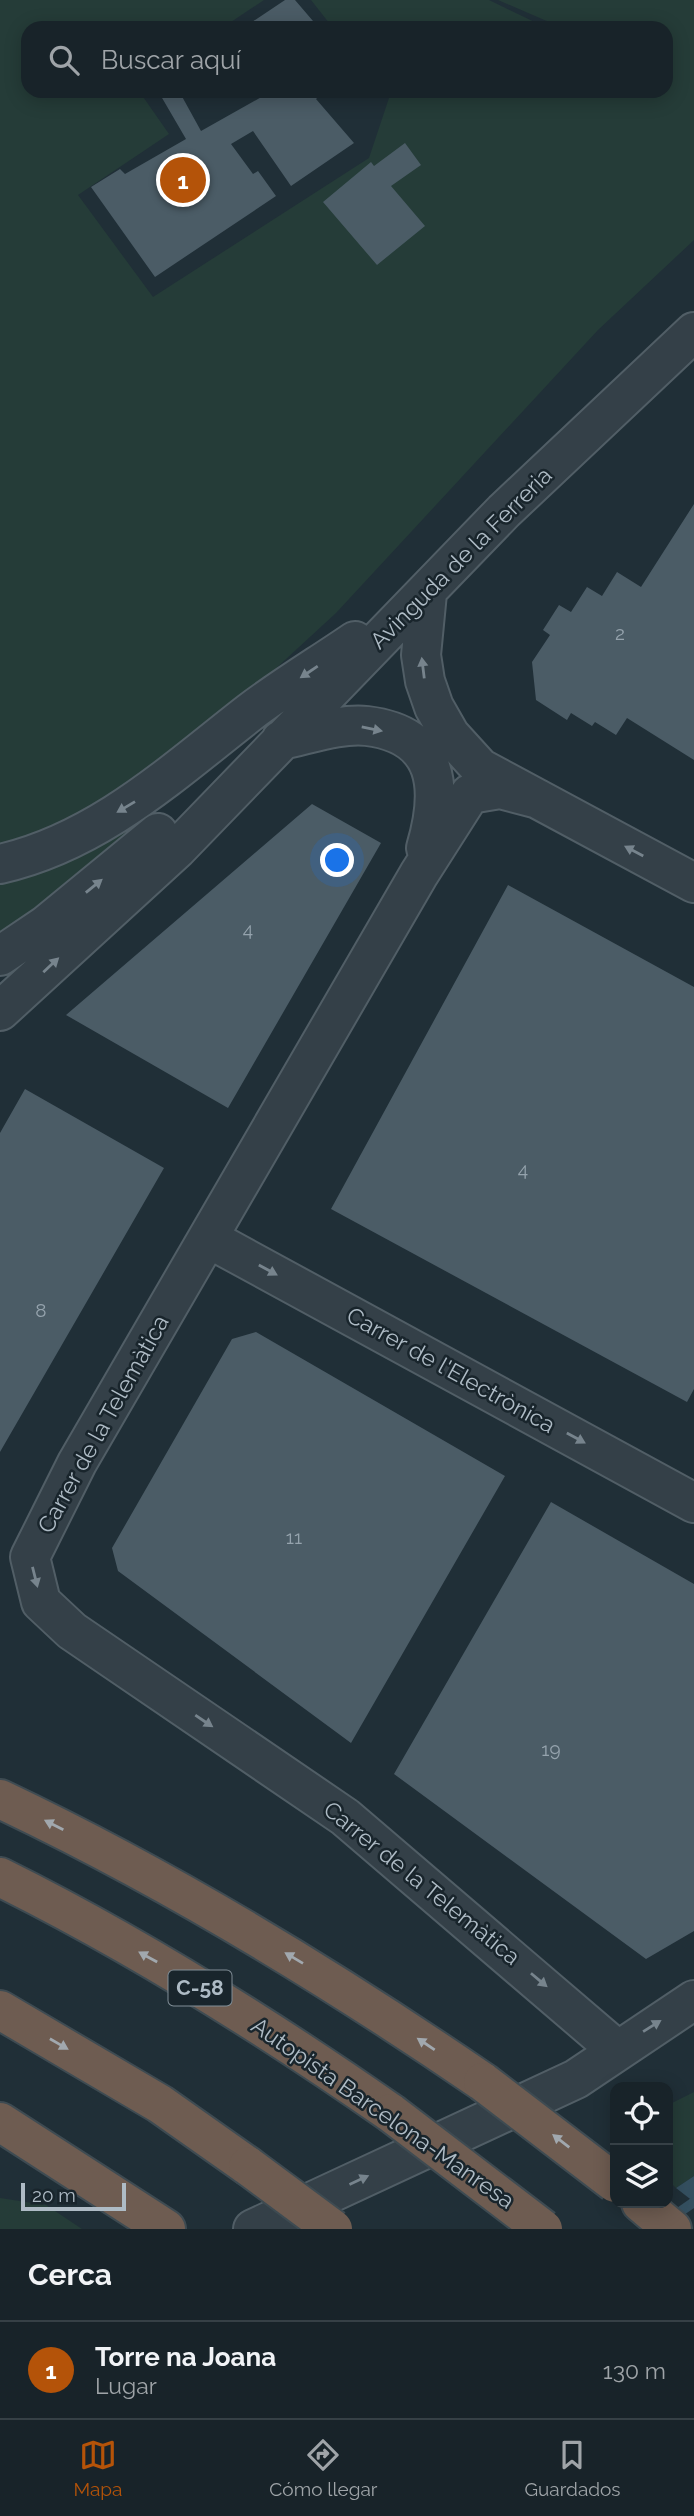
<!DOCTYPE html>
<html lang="es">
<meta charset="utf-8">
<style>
:root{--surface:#182329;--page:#212b31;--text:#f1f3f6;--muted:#9fa4a8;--line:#364046;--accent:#b45309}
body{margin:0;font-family:Raleway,sans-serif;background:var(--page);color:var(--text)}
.controls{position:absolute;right:21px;bottom:21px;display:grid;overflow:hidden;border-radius:14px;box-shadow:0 4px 18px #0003}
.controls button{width:63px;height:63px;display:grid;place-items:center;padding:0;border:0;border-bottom:2px solid var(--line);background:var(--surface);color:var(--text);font:35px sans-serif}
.scale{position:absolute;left:21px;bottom:18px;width:105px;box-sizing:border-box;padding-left:7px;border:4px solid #aebbc5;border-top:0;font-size:19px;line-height:24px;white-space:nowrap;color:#aebbc5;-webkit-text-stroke:5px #19252c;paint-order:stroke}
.you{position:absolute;left:338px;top:861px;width:24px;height:24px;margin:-18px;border:5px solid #fff;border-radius:50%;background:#1a73e8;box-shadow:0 0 0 10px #1a73e833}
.badge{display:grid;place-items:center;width:46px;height:46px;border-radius:50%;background:var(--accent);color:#fff;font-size:23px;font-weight:700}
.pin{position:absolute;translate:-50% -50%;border:4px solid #fff;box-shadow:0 2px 7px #0006}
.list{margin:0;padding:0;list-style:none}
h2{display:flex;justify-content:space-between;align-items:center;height:91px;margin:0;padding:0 28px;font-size:30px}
h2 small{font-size:23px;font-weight:400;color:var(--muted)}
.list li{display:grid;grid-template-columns:46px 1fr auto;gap:21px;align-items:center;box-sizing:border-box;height:98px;padding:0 28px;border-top:2px solid var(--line)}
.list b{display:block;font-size:26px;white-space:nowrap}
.list p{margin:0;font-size:23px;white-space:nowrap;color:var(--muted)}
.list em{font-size:23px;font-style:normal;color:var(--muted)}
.icon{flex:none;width:38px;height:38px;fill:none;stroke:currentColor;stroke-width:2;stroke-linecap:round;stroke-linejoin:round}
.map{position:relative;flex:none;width:694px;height:2229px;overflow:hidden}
.search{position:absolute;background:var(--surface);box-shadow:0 4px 18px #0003;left:21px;right:21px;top:21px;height:77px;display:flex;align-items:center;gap:18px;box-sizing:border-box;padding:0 24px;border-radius:21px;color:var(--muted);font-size:26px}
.sheet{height:189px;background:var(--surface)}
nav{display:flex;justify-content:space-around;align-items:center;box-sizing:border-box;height:98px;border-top:2px solid var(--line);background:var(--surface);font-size:19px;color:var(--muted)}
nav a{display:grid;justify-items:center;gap:4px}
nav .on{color:var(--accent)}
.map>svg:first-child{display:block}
.green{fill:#253c38}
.water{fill:#344f5f}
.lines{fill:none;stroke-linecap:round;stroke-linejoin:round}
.stream{stroke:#344f5f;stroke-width:10}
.building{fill:#4b5c66}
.minor-casing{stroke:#515e66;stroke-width:42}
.highway-casing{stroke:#3e4b52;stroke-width:42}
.minor{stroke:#344048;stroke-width:38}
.highway{stroke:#6e5c51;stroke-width:38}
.highway-bridge-casing{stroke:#3e4b52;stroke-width:42;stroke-linecap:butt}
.highway-bridge{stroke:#6e5c51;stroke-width:38}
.oneway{fill:#77848d}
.oneway2{fill:#a1a8ae}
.labels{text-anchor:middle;stroke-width:5;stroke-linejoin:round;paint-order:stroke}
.number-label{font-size:19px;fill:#95a3ad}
.shield{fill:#19252c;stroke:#818e97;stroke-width:2}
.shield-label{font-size:21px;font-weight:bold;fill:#aebbc5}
.street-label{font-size:23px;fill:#aebbc5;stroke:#19252c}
</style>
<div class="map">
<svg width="694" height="2229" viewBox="0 0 694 2229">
<rect width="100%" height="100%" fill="#202f37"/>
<!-- green -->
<path class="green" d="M0 0H264L222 28H28V91H139L169 134 78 195 153 297 369 158 389 98 384 91H666V28H555L556 25 498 0H694V240L598 330 336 613 209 730 55 832 0 846Z
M311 0H489L547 28H333Z
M139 820 146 827 0 940V880Z
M694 2092V2176L676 2188 668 2180V2105Z
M0 2198 46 2205 82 2229H0Z"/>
<!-- water -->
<path class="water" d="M694 2176V2202L676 2188Z"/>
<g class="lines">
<!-- stream -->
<path class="stream" d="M671 2218 694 2202"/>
</g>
<!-- building -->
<path class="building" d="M285 0H295L319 28H243Z
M158 91H179L201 131 265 95 263 91H325L316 99 354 143 291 186 253 131 231 144 253 174 258 171 276 196 155 277 91 187 120 169 125 174 186 139Z
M405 143 421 165 391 186 425 226 377 265 323 202 371 162 374 166Z
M694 504V760L627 718 616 735 595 722 592 726 571 713 567 720 536 700 532 662 550 635 543 630 559 605 571 612 587 587 602 596 617 572 641 587Z
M312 804 381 843 228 1108 66 1015Z
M508 885 694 987V1389L687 1402 331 1209Z
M25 1089 164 1168 0 1452V1133Z
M256 1332 505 1476 351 1743 118 1571 112 1548 232 1339Z
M551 1502 694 1584V1931L646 1959 394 1774Z"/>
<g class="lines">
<!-- minor casing -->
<g class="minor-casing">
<path id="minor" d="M427 593 421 655 425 681 434 707 450 735 480 768 694 883
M281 740C307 735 340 723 367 726 441 735 443 790 426 848
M538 799 500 789 470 794 419 874 77 1463 30 1557 41 1602 72 1631 345 1817 616 2049
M0 864C98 842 172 773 249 713 283 687 320 665 355 641
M0 956 46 925 158 833
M0 1011 177 849 504 511 694 332
M208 1238 694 1503
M253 2229 576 2079 694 2000"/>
</g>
<!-- highway casing -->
<g class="highway-casing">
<path id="highway" d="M0 1799C169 1879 328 1976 483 2082
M0 1877C137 1945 266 2026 391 2113
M0 2010 160 2104 248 2166
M0 2122 166 2229
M641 2203 672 2229"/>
</g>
<!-- minor -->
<use href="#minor" class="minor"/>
<!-- highway -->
<use href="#highway" class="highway"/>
<!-- highway-bridge casing -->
<g class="highway-bridge-casing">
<path id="highway-bridge" d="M483 2082 615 2183
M391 2113 543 2229
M248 2166 333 2229"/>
</g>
<!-- highway-bridge -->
<use href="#highway-bridge" class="highway-bridge"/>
</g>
<!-- one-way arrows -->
<defs><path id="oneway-solid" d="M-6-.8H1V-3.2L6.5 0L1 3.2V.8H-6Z" transform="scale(1.75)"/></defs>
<g class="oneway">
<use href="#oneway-solid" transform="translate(423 668) rotate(-97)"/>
<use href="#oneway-solid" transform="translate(309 672) rotate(146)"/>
<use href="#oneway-solid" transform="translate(372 729) rotate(12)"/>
<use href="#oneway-solid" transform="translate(126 807) rotate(149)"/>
<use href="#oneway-solid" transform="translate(634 851) rotate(-152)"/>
<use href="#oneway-solid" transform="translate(94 886) rotate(-39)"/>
<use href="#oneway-solid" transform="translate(51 965) rotate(-43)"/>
<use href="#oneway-solid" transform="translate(268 1270) rotate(29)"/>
<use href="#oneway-solid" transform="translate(576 1438) rotate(29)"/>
<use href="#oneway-solid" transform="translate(35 1577) rotate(76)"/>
<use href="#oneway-solid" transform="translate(204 1721) rotate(34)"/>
<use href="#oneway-solid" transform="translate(539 1980) rotate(40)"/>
<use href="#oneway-solid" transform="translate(652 2026) rotate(-32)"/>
<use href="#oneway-solid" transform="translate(359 2180) rotate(-25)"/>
</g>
<g class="oneway2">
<use href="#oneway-solid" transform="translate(54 1825) rotate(-153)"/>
<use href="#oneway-solid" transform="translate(148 1957) rotate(-151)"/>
<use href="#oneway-solid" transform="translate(294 1958) rotate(-149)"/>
<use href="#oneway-solid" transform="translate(59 2044) rotate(30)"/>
<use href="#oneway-solid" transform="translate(426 2044) rotate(-146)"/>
<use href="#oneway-solid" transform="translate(561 2141) rotate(-142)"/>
</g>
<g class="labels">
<!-- number labels -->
<g class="number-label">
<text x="620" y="640">2</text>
<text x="248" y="936">4</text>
<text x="523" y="1176">4</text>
<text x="41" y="1317">8</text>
<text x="294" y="1544">11</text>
<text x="551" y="1756">19</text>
</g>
<!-- shield labels -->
<rect class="shield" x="168.5" y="1970.5" width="63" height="35" rx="5"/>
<g class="shield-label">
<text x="200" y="1995">C-58</text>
</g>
<!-- street labels -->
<g class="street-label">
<text transform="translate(461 558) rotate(-45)" y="8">Avinguda de la Ferreria</text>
<text transform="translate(451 1370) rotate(29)" y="8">Carrer de l'Electrònica</text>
<text transform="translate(103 1424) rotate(-61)" y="8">Carrer de la Telemàtica</text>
<text transform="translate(422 1883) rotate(39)" y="8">Carrer de la Telemàtica</text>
<text transform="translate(383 2113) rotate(35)" y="8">Autopista Barcelona-Manresa</text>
</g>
</g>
</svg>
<div class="controls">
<button><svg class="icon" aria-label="locate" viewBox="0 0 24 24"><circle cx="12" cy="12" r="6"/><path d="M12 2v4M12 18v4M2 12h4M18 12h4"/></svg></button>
<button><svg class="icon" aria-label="layers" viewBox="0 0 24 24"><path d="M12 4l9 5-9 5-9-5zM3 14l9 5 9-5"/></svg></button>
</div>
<div class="scale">20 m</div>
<div class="you"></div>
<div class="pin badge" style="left:183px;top:180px">1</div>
<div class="search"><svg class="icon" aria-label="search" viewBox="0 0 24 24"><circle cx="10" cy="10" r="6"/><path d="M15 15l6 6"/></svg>Buscar aquí</div>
</div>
<section class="sheet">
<h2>Cerca<small></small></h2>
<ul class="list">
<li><span class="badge">1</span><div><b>Torre na Joana</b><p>Lugar</p></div><em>130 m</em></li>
</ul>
</section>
<nav>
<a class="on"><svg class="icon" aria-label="map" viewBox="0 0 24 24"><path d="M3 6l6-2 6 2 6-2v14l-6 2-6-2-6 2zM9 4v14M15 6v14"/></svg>Mapa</a>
<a><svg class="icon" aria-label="directions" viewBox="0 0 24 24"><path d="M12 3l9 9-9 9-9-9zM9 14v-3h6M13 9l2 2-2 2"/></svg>Cómo llegar</a>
<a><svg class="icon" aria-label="saved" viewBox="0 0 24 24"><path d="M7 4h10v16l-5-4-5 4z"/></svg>Guardados</a>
</nav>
